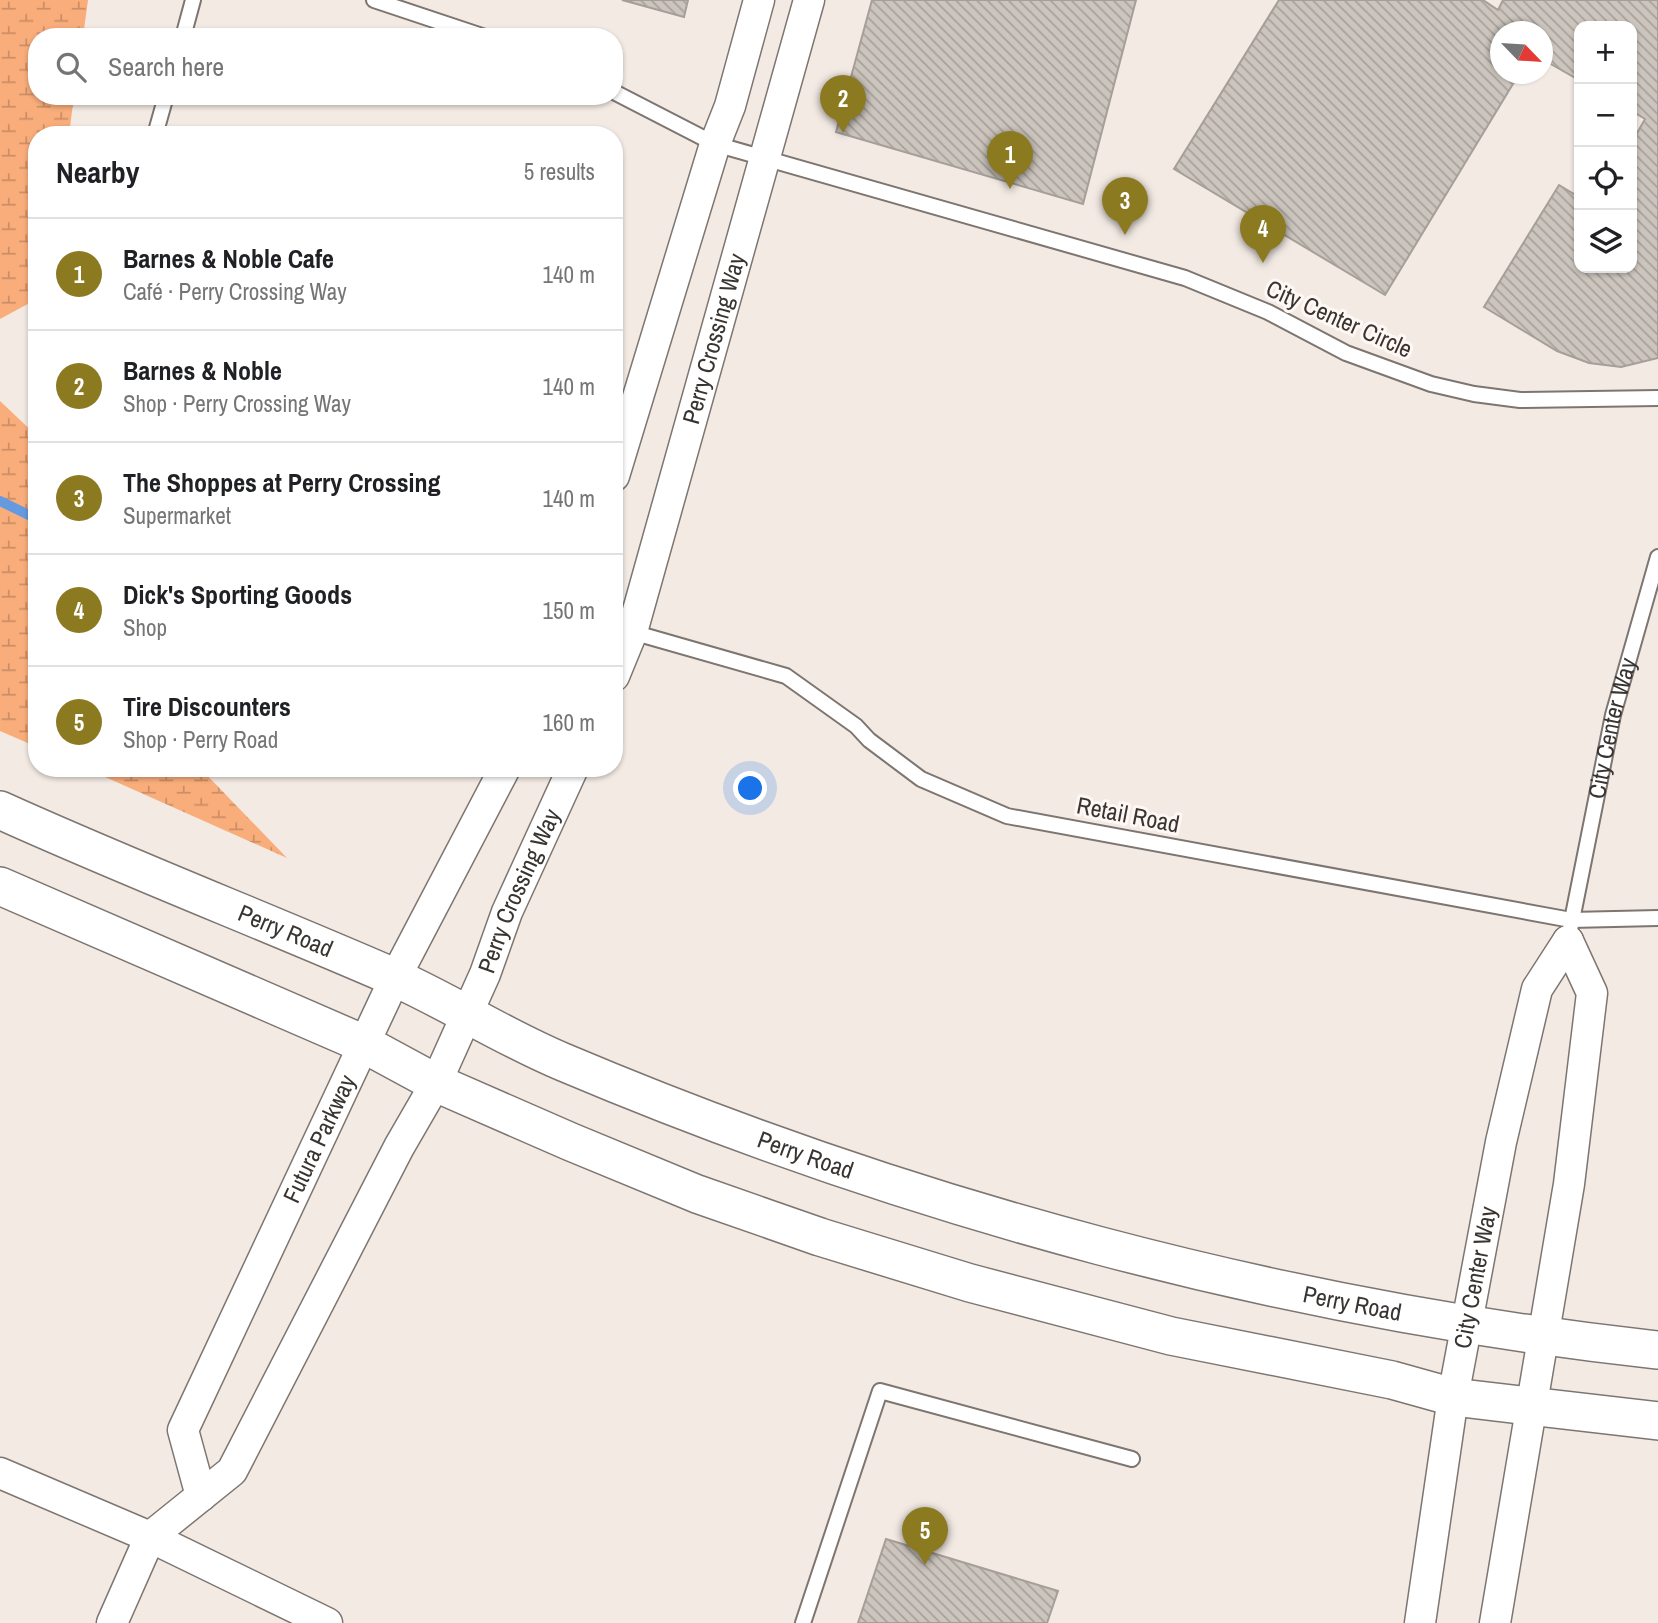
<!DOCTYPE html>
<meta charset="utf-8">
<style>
:root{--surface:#fff;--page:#f2f2f2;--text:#202124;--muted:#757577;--line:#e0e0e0;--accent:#8c7a20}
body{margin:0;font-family:"Archivo Narrow",sans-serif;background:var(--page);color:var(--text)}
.controls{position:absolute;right:21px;top:21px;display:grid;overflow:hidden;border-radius:14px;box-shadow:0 2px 5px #0004}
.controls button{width:63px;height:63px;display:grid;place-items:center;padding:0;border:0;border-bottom:2px solid var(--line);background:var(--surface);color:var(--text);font:35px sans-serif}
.compass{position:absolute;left:1490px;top:21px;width:63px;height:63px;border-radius:50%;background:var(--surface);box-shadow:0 2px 5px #0004;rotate:115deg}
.you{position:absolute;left:751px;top:789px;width:24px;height:24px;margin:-18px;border:5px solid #fff;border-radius:50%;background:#1a73e8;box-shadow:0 0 0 10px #1a73e833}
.badge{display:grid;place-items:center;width:46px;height:46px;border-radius:50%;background:var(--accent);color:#fff;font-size:23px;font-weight:700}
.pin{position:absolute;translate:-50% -58px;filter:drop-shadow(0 2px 4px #0008)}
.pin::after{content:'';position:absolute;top:37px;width:24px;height:21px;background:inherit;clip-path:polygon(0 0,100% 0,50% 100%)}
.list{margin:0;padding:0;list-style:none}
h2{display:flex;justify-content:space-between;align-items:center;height:91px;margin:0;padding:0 28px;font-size:30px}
h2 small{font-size:23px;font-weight:400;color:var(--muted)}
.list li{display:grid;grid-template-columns:46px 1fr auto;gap:21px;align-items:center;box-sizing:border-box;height:112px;padding:0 28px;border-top:2px solid var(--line)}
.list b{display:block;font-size:26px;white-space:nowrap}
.list p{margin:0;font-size:23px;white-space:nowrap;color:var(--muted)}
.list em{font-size:23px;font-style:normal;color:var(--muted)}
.icon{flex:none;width:38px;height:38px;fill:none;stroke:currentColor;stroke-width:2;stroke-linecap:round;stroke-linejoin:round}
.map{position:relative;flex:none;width:1658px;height:1623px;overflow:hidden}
.search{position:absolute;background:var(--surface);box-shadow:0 2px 5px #0004;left:28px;top:28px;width:595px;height:77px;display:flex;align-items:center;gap:18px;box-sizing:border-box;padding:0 24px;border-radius:28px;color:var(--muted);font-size:26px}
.panel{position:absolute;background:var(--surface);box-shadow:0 2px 5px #0004;left:28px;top:126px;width:595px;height:651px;border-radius:28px}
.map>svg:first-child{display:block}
.wetland{fill:url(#wetland-marsh)}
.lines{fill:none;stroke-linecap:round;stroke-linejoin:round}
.stream{stroke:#659ae1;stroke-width:10}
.building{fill:url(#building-back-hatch);stroke:#a59f98;stroke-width:2}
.service-casing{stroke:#7d7570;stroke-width:18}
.minor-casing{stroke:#7d7570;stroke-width:33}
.tertiary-casing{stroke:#7d7570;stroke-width:40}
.service{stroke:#fff;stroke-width:14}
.minor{stroke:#fff;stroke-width:30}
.tertiary{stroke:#fff;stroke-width:37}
.labels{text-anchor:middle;stroke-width:6;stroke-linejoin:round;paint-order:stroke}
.street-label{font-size:24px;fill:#383432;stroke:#fef7f3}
</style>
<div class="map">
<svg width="1658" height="1623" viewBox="0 0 1658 1623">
<defs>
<pattern id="wetland-marsh" width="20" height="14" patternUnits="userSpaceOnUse" patternTransform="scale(1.75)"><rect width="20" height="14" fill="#f9ad7b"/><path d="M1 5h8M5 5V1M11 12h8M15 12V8" fill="none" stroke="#cb8e65"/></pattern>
<pattern id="building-back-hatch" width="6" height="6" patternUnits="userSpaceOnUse" patternTransform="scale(1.75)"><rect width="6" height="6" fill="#ccc5be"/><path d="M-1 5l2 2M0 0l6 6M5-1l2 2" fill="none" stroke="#a7a19b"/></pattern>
</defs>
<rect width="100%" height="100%" fill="#f3eae4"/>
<!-- wetland -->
<path class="wetland" d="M0 0H88L83 37H37V96H74L69 135H37V299L0 319Z
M0 401 37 436V747L0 731Z
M85 768H200L287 858Z"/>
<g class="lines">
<!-- stream -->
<path class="stream" d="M0 501 37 519
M115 771 116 768"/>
</g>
<!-- building -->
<path class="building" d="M622 0H688L684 17Z
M872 0H1136L1083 204 836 132Z
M1279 0H1483L1498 10 1503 0H1658V358L1621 367 1589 363 1557 351 1484 307 1559 185 1579 197V268H1632V142L1645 119 1632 111V26H1579V80L1542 59V32H1500V74H1519L1385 295 1174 169Z
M886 1539 1058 1591 1047 1623H858Z"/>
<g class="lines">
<!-- service casing -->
<g class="service-casing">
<g id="service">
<path d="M374 0 485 37"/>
<path d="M183 37 193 0"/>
<path d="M614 92 715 144 1185 278 1268 312 1346 353 1431 384 1474 394 1520 400 1658 398"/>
<path d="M155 135 166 96"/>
<path d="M632 632 786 676 856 726 869 740 921 779 1007 816 1571 920 1658 918"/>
<path id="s1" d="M1570 930 1613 715 1658 557"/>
<path d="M803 1623 880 1391 1132 1459"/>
</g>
</g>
<!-- minor casing -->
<g class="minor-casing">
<g id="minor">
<path d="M614 476 715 144 730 106 759 0"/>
<path id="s2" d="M614 676 632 632 809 0"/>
<path d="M0 1473 150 1537 327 1623"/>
<path id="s3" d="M201 1496 183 1430 395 978 505 768"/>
<path id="s4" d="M112 1623 150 1537 232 1471 399 1147 436 1083 485 974 507 912 573 768"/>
<path id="s5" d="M1420 1623 1453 1397 1501 1142 1537 989 1568 941"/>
<path d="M1495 1623 1569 1184 1592 993 1568 941"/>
</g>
</g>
<!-- tertiary casing -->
<g class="tertiary-casing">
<g id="tertiary">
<path id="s6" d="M0 810C128 868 260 919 389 975 448 1001 503 1037 563 1062 908 1208 1284 1310 1658 1350"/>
<path d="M0 886 364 1044 436 1083 571 1142 697 1194 820 1237 970 1283 1171 1336 1392 1380 1453 1397 1658 1421"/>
</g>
</g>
<!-- service -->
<use href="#service" class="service"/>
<!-- minor -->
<use href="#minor" class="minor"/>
<!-- tertiary -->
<use href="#tertiary" class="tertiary"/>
</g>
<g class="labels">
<!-- street labels -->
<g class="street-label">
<text transform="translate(1339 319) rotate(24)" y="8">City Center Circle</text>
<text dy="8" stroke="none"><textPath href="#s2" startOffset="352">Perry Crossing Way</textPath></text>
<text dy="8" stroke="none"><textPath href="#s1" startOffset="206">City Center Way</textPath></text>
<text transform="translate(1128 815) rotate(11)" y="8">Retail Road</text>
<text dy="8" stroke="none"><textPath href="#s4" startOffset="847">Perry Crossing Way</textPath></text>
<text dy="8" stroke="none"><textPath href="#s6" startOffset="310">Perry Road</textPath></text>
<text dy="8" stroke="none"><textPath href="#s3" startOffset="390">Futura Parkway</textPath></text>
<text dy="8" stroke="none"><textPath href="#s6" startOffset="877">Perry Road</textPath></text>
<text dy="8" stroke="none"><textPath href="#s5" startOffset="350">City Center Way</textPath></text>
<text dy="8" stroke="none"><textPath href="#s6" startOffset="1444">Perry Road</textPath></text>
</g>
</g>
</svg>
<div class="controls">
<button>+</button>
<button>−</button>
<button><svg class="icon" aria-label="locate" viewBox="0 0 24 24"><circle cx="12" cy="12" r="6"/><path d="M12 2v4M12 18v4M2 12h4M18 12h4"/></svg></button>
<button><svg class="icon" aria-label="layers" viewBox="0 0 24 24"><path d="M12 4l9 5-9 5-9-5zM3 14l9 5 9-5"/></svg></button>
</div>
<svg class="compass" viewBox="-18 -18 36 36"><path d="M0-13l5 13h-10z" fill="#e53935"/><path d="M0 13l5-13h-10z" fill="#757577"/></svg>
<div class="you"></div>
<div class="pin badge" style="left:1010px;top:189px">1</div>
<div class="pin badge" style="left:843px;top:133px">2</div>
<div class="pin badge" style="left:1125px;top:235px">3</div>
<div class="pin badge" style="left:1263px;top:263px">4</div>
<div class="pin badge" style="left:925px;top:1565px">5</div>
<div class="search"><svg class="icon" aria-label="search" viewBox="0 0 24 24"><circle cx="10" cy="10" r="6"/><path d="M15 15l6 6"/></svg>Search here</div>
<section class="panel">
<h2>Nearby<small>5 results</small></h2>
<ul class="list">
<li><span class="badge">1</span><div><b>Barnes &amp; Noble Cafe</b><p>Café · Perry Crossing Way</p></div><em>140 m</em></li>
<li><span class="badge">2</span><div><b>Barnes &amp; Noble</b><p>Shop · Perry Crossing Way</p></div><em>140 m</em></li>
<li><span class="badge">3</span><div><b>The Shoppes at Perry Crossing</b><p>Supermarket</p></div><em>140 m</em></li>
<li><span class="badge">4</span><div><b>Dick's Sporting Goods</b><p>Shop</p></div><em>150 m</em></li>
<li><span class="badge">5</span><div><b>Tire Discounters</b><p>Shop · Perry Road</p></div><em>160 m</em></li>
</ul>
</section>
</div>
